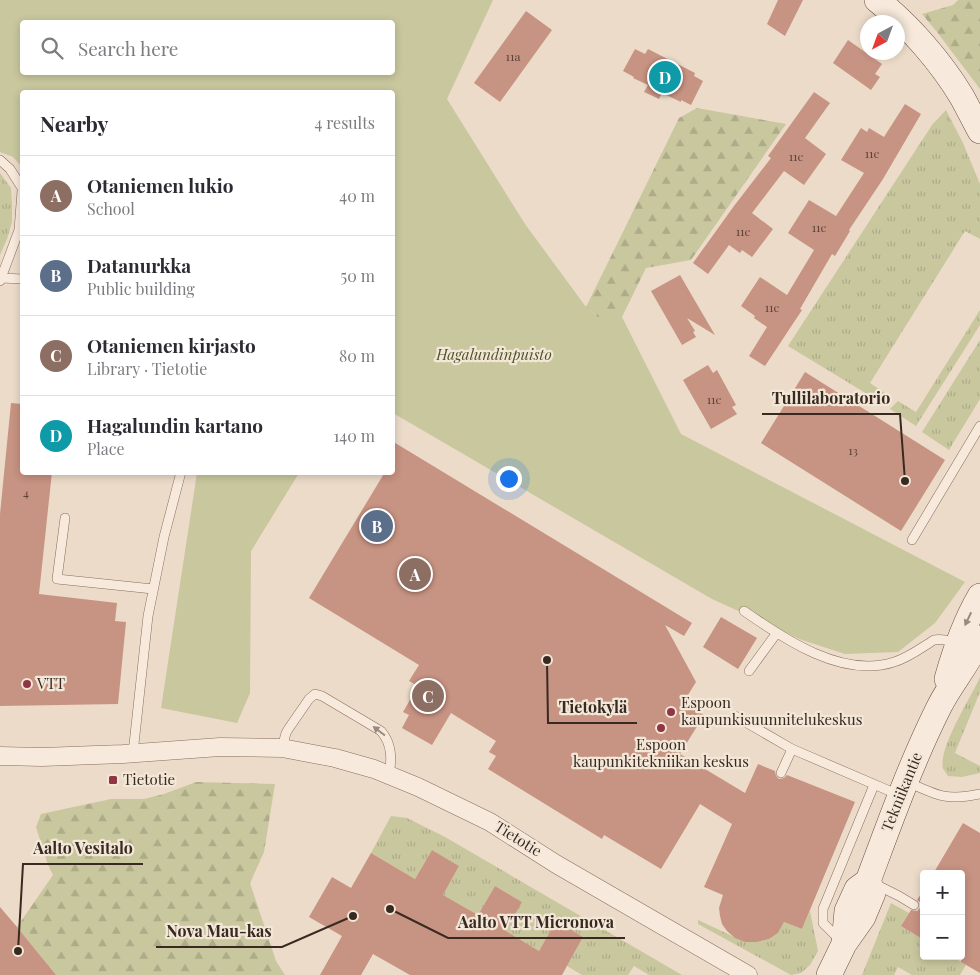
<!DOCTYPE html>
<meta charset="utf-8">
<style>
:root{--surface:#fff;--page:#f7f7f7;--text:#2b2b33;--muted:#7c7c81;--line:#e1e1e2;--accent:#111827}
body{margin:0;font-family:"Playfair Display",serif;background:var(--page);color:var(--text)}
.controls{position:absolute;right:15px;bottom:15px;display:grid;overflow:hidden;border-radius:5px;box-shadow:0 2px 8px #0003}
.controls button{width:45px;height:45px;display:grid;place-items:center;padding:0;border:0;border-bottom:1px solid var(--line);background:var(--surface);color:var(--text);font:25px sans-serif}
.compass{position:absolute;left:860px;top:15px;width:45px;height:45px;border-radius:50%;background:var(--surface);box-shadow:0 2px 8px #0003;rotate:221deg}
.you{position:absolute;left:508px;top:478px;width:18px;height:18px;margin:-12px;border:4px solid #fff;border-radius:50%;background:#1a73e8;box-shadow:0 0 0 8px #1a73e833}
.badge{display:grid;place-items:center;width:32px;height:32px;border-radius:50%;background:var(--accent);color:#fff;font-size:16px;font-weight:700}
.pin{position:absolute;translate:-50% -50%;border:2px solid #fff;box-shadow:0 1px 5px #0006}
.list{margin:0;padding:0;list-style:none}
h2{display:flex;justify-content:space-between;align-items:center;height:65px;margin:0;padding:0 20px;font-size:21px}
h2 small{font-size:16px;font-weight:400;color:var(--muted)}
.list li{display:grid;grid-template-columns:32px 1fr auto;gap:15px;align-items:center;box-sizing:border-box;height:80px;padding:0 20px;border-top:1px solid var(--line)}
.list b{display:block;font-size:19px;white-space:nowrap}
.list p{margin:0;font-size:16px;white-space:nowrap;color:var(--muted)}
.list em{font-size:16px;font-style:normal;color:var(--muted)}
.icon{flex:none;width:28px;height:28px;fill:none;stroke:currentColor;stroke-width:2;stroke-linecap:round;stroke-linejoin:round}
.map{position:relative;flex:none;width:980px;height:975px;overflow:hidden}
.search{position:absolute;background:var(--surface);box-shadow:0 2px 8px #0003;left:20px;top:20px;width:375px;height:55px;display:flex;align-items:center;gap:12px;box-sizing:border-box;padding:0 18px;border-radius:5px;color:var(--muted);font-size:19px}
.panel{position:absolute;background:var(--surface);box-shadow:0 2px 8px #0003;left:20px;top:90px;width:375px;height:385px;border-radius:5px}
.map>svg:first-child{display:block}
.grass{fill:url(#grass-tufts)}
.forest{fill:url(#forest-firs)}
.park{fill:#c9c79e;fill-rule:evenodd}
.building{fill:#c79382}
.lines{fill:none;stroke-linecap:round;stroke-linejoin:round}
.service-casing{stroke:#876d5f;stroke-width:10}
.minor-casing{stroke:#876d5f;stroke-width:19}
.secondary-casing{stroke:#694f42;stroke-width:26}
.service{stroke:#f7eadc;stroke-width:9}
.minor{stroke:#f7eadc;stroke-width:18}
.secondary{stroke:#f7eadc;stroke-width:25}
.oneway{fill:#988a7e}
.poi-dot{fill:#913444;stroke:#f3e7d8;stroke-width:2}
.labels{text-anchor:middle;stroke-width:4.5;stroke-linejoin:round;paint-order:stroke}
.number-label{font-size:12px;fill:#5c4439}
.park-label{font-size:15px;font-style:italic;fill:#50532a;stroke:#f3e7d8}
.poi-label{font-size:15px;fill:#382921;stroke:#f3e7d8;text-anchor:start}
.street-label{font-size:15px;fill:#382921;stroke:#f3e7d8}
.leader{fill:none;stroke:#382921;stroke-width:2}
.callout-dot{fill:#382921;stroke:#f3e7d8;stroke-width:2}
.callout-label{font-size:16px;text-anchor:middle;font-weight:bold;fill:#382921;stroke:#f3e7d8;stroke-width:4.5;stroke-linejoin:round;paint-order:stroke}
</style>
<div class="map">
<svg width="980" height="975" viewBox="0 0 980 975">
<defs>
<pattern id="grass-tufts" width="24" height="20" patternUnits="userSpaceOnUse" patternTransform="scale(1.25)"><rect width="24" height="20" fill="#c9c79e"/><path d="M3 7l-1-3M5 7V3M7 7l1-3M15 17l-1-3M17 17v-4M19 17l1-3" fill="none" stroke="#adab88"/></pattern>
<pattern id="forest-firs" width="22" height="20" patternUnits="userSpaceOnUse" patternTransform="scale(1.25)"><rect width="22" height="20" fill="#c9c79e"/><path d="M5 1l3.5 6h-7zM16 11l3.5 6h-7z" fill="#adab88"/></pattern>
</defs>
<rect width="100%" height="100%" fill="#ecdbc9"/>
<!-- grass -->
<path class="grass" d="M946 110 963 143 980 184V239L965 231 870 383 889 396 877 400 788 346 932 125Z
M0 173 11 188 12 203V222L7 239 0 255Z
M980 310V325L916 426 890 409 898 401 916 412Z
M980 340V399L949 450 922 432Z
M980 677V692L955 753 980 766V773L962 777 948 776C947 775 944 769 943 769 938 747 971 698 980 677Z
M391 816 407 818 445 837 682 975H649L634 966 628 975H582L567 966 583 937 556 921 539 951 506 931 522 902 495 886 478 915 443 895 459 866 432 850 415 879 371 853Z
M891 903 909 913 901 926 924 940V956H952L966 965 960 975H912L898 967 894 975H862Z
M810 911 818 951 810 965 801 973 791 975 698 924V920L745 942H757L769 939 778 933 784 922 802 929Z"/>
<!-- forest -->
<path class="forest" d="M958 0H980V89L937 32 922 14 953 5Z
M697 108 786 124 691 260 646 268 622 317H597L586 307 679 118Z
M196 782 275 784 264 852 250 883 276 961 285 975H56L17 927 53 875 47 862 36 827 41 814 111 799H144L164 794Z"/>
<!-- park -->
<path class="park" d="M0 0H493L447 99 525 224 586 307 597 317H622L681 434 965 582 935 623 898 652 845 654 802 640 712 599 393 413 392 92H22V167L13 157 0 152ZM22 22H392V72H22Z
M197 473H299L251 551 250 693 237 723 161 708Z"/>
<!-- building -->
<path class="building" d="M778 0H803L785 36 767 24Z
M526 11 552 30 500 102 474 83Z
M848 40 882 64 875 74 880 77 871 90 833 63Z
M635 49 645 54 648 49 695 73 694 76 703 81 691 105 681 100V102L662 93 659 99 644 92 648 85 633 78 634 77 623 71Z
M814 92 830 103 805 138 826 154 804 185 784 171 752 213 773 229 752 257 742 250 740 253 729 245 708 274 693 263 734 206 771 158 768 156Z
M905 104 921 114 883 179 849 230 850 231 835 256 832 254 800 309 802 310 765 366 749 356 767 327 754 318 755 316 741 306 760 277 787 295 814 250 788 233 809 200 836 216 864 173 841 160 861 128 867 132 869 128 884 137Z
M680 275 691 294 715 335 687 318 695 331 693 332 696 337 682 345 651 291Z
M708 365 713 373 717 370 736 405 732 407 737 414 711 429 683 380Z
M805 372 945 460 901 531 761 443Z
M11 403 22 404V472H52L39 594 117 603 115 621 126 622 118 704 0 706V514Z
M392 441 692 623 684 636 665 625 696 682 683 703 704 715 680 754 745 793 758 764 775 771 776 776 779 779 784 778 787 775 855 802 802 929 784 922 778 933 769 939 757 942H745L735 938 727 931 722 924 720 916 719 908 723 895 704 887 732 824 700 804 661 869 604 835 602 839 488 769 496 756 489 752 496 741 451 713 432 745 402 728 409 715 403 712 418 686 409 681 419 665 309 598 385 472H392Z
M721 617 757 638 738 669 703 647Z
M963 823 980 833V973L961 962V874H933Z
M432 850 459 866 443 895 478 915 495 886 522 902 506 931 539 951 556 921 583 937 562 975H410L373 954 361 975H320L342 936 309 917 332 877 351 888 371 853 415 879Z
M924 889V940L901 926 911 910 917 911 920 908V902L917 900Z
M0 907 17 927 56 975H0Z"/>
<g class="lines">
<!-- service casing -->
<g class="service-casing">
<path id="service" d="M0 160 10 169 22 188
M2 278 22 279
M0 281 19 230 22 191
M65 518 57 579 153 589
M912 540 980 426
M744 611C784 639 843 679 894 662 908 658 921 648 934 640 943 638 949 641 958 643
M749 671 776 634
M735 716 792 749 899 795
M282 748 286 733 289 728 309 699 315 694 322 696 381 731C392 744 392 759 389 775
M133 753 148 616 164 537 181 472
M781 773 792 749
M908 782C937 796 948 801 980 794
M875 884 899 896 914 905
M840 940 823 923V909L874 785"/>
</g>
<!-- minor casing -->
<g class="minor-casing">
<path id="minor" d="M0 756 42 757 123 754 220 747 282 748 335 758 374 769 418 787 490 822 556 864 748 975"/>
</g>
<!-- secondary casing -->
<g class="secondary-casing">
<path id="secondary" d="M877 0C909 25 941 62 962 97 968 108 974 120 980 131
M947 679C955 650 965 622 980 596
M844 944 847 911 857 889 868 881C890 822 911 763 939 707 951 683 969 663 980 638
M829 975 844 944 863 917 873 893 869 883"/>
</g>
<!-- service -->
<use href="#service" class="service"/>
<!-- minor -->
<use href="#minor" class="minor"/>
<!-- secondary -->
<use href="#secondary" class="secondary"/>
</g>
<!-- one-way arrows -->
<defs><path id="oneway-solid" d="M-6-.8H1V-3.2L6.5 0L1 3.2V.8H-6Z" transform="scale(1.25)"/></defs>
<g class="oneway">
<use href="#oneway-solid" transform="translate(968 619) rotate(115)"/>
<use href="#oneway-solid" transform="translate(379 731) rotate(-143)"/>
</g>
<!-- markers -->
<g class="poi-dot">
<circle cx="27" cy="684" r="5"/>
<circle cx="671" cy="712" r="5"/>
<circle cx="661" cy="728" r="5"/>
<rect x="108" y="775" width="10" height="10" rx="2.5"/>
</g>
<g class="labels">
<!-- number labels -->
<g class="number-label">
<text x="513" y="61">11a</text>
<text x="872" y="158">11c</text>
<text x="796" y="161">11c</text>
<text x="819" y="232">11c</text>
<text x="743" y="236">11c</text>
<text x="772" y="312">11c</text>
<text x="714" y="404">11c</text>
<text x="853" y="455">13</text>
<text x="26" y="497">4</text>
</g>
<!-- park labels -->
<g class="park-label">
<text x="494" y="360">Hagalundinpuisto</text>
</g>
<!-- poi labels -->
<g class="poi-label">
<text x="37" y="689">VTT</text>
<text x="681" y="708">Espoon<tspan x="681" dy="17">kaupunkisuunnitelukeskus</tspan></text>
<text x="661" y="750" text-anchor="middle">Espoon<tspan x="661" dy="17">kaupunkitekniikan keskus</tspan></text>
<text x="123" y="785">Tietotie</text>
</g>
<!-- street labels -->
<g class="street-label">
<text transform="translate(902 792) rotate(-68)" y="5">Tekniikantie</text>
<text transform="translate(518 839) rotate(32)" y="5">Tietotie</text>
</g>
</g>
<!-- callouts -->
<path class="leader" d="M905 481L900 414H762M547 660L548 723H637M18 951L23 864H143M390 909L448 938H625M353 916L282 947H156"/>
<g class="callout-dot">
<circle cx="905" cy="481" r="5"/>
<circle cx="547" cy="660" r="5"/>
<circle cx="18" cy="951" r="5"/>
<circle cx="390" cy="909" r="5"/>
<circle cx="353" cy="916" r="5"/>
</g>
<g class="callout-label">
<text x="831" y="404">Tullilaboratorio</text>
<text x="593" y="713">Tietokylä</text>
<text x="83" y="854">Aalto Vesitalo</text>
<text x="536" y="928">Aalto VTT Micronova</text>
<text x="219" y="937">Nova Mau-kas</text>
</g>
</svg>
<div class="controls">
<button>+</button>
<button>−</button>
</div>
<svg class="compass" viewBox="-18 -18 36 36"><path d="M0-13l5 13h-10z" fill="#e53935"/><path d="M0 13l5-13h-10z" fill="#7c7c81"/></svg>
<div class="you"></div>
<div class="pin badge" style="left:415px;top:574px;background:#8d6e63">A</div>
<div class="pin badge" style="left:377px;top:526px;background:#5c6f8a">B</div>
<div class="pin badge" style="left:428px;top:696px;background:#8d6e63">C</div>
<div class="pin badge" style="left:665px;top:77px;background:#0f9aa8">D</div>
<div class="search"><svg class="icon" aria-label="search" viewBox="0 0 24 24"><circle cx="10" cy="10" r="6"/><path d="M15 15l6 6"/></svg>Search here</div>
<section class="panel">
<h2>Nearby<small>4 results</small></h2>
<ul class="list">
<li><span class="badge" style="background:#8d6e63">A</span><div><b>Otaniemen lukio</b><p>School</p></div><em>40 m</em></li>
<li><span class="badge" style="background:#5c6f8a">B</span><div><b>Datanurkka</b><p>Public building</p></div><em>50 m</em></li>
<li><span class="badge" style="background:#8d6e63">C</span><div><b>Otaniemen kirjasto</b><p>Library · Tietotie</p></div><em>80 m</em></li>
<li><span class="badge" style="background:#0f9aa8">D</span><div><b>Hagalundin kartano</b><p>Place</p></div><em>140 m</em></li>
</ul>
</section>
</div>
